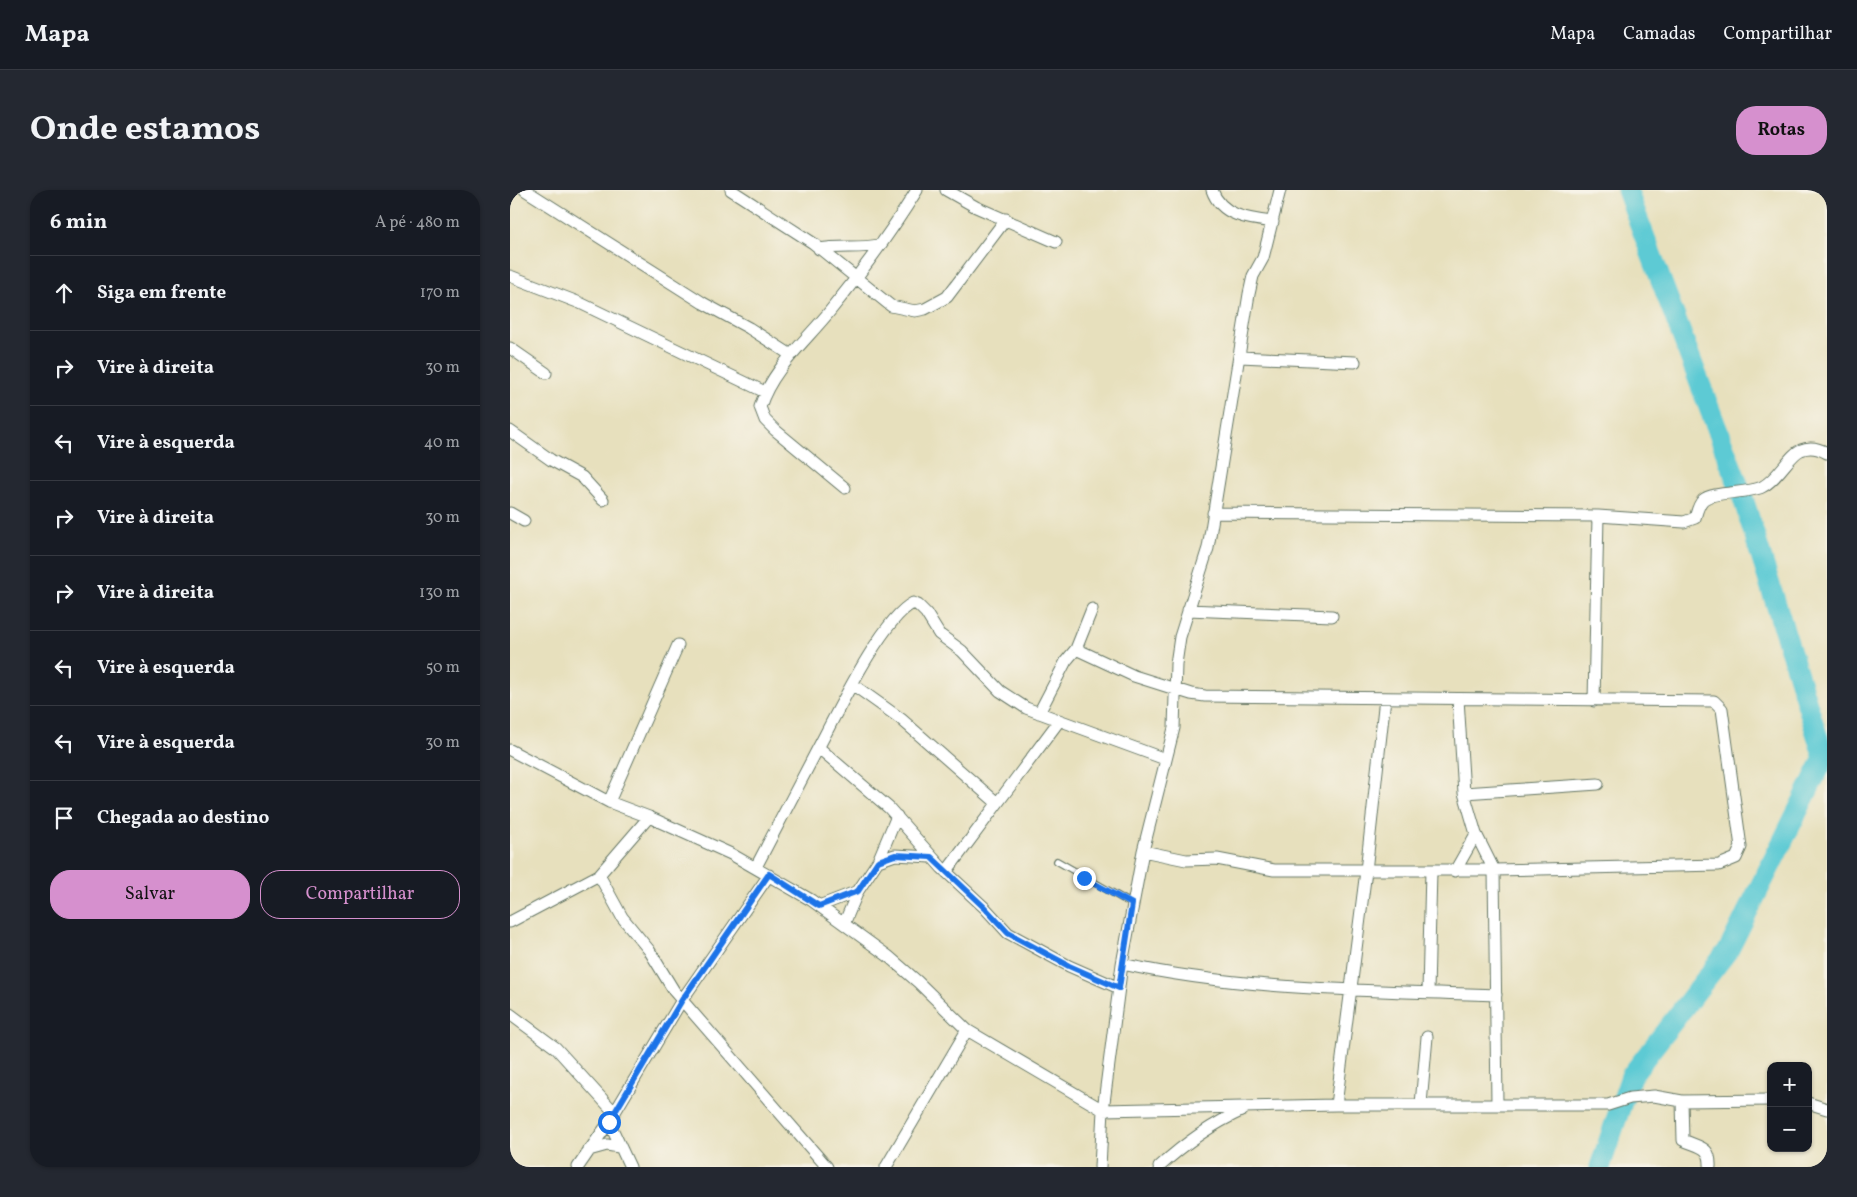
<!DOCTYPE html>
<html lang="pt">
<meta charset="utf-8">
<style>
:root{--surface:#171b24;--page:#242831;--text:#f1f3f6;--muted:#9ea1a6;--line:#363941;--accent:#d690ce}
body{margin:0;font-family:Vollkorn,serif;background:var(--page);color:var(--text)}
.controls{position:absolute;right:15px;bottom:15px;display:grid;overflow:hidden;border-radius:10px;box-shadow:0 1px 4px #0004}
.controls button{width:45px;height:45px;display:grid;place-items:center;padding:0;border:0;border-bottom:1px solid var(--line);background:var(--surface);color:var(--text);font:25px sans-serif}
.stop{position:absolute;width:15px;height:15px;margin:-11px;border:4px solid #1a73e8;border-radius:50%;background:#fff}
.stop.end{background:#1a73e8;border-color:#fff;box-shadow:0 1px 5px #0008}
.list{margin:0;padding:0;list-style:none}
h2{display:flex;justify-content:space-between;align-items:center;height:65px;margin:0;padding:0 20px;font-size:21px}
h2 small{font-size:16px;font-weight:400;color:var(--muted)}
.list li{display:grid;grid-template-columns:32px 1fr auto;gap:15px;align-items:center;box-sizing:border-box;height:75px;padding:0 20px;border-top:1px solid var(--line)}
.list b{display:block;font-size:19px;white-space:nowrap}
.list em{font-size:16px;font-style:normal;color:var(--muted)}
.actions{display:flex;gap:10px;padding:15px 20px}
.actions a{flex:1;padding:11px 0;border:1px solid var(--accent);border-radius:20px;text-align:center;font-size:18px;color:var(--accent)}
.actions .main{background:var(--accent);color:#111}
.icon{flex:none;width:28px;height:28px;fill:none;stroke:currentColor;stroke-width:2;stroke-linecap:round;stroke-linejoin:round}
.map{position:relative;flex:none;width:1317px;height:977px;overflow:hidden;border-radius:20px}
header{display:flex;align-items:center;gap:30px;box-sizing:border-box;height:70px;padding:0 25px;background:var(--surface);border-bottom:1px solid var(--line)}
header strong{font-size:24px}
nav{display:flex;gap:28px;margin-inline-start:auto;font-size:18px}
.intro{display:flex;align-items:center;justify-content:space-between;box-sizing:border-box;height:120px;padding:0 30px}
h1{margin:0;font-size:35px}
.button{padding:12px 22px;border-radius:20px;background:var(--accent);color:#111;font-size:18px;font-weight:700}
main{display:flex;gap:30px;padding:0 30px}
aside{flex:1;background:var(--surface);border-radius:20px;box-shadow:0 1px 4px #0004}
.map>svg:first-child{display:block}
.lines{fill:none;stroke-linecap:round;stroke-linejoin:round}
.river{stroke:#5dcad4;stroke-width:21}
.service-casing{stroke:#657664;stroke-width:8}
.minor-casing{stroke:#657664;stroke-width:13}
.service{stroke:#fff;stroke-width:5.5}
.minor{stroke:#fff;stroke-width:11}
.route{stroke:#1a73e8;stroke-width:6}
</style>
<header>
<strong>Mapa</strong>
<nav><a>Mapa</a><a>Camadas</a><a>Compartilhar</a></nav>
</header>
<div class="intro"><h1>Onde estamos</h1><a class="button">Rotas</a></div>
<main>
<aside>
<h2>6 min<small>A pé · 480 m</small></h2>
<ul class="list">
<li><svg class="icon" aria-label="ahead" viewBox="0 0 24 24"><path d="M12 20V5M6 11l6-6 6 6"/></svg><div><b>Siga em frente</b></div><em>170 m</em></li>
<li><svg class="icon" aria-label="right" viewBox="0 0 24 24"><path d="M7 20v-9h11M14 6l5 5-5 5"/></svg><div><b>Vire à direita</b></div><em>30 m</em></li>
<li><svg class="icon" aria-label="left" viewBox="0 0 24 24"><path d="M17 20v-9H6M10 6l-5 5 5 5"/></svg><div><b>Vire à esquerda</b></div><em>40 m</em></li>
<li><svg class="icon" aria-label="right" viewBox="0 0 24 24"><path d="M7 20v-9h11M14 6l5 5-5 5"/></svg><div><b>Vire à direita</b></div><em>30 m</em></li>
<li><svg class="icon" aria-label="right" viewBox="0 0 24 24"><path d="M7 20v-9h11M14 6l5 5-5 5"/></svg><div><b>Vire à direita</b></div><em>130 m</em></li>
<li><svg class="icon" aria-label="left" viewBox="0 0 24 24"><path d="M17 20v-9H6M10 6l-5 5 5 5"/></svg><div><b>Vire à esquerda</b></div><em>50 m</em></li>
<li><svg class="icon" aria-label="left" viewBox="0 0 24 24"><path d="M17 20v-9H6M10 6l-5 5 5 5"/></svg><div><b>Vire à esquerda</b></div><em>30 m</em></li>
<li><svg class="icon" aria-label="arrive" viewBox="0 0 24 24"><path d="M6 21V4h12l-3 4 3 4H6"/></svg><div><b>Chegada ao destino</b></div></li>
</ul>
<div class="actions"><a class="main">Salvar</a><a>Compartilhar</a></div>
</aside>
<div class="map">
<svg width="1317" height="977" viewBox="0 0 1317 977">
<rect width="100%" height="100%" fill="#f7f3e8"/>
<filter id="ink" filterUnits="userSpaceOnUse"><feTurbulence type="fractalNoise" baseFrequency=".02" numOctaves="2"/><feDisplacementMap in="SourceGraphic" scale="10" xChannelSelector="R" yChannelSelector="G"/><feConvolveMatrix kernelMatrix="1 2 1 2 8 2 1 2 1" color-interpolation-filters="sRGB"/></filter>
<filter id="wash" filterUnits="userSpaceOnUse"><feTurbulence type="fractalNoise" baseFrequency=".0096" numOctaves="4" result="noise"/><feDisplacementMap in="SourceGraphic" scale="20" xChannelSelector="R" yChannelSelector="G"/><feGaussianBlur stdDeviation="1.12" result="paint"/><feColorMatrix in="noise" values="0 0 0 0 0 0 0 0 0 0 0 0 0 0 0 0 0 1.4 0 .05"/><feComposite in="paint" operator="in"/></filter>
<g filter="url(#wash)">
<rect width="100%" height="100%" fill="#e7e0bd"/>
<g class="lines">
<!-- river -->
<path class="river" d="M1090 977 1121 886 1219 759 1314 568 1232 305 1117 0"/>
</g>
</g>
<g filter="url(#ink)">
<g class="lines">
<!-- service casing -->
<g class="service-casing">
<path id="service" d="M547 671 622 714"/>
</g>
<!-- minor casing -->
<g class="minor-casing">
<path id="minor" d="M15 0 193 113 239 138 281 165
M221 0 303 53 381 116 405 121 415 119 437 107 496 29
M436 0 466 17 546 52
M702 0C711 26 738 29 763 32
M309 59C330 55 349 59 369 55
M0 86 70 113 255 202
M0 158 36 183
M730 167 845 172
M0 241 41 270 72 287 93 310
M335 298 265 240 255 230 250 217C262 179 295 152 320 121 351 83 381 42 407 0
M0 323 14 331
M703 323 1088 326 1174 332 1185 328C1187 322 1188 315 1193 310 1202 301 1238 304 1252 297 1268 289 1280 264 1291 260 1300 256 1310 259 1317 263
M678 420 822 426
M566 459 624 486 681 504 695 506 1204 511 1212 519 1231 657 1226 668 1209 675 984 680H764L707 669 676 670 633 661
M342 494 391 529 487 613
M948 509 954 603 966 644 984 680 987 914
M1084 511 1088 326
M529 523 556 471 566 459 582 419
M309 558 379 618 432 678 475 718 498 743 559 776 609 798
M0 560 99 612 139 627 221 664 301 710 378 766 408 792 457 840 593 920 826 915H1098L1120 908 1144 906 1172 911 1261 910
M954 603 1088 594
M99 612 168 455
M368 671 385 665 421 667
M246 677C266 639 286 601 306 562 324 529 371 429 403 413L408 415 416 423 429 444 452 461 490 501 516 518 655 569
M945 681 966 644
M436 682 549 531
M89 685 112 727 139 760 164 801 317 977
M309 716 348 701
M0 732 89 685 139 627
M334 734 348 701 368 671 387 626
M612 774C734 801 862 800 986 805
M918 802 921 681
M0 824 46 858 104 922
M1172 911 1173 950C1190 958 1201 956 1200 977
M1298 913 1317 919
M911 914 917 847
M826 915 856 681 875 508
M99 932 120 977
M79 960 97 955 109 957
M68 977 99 932 172 810 259 685
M376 977 457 840
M590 977 593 920 612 774 633 661 664 538 666 474 670 447 698 358 739 104 743 86 753 68 770 0
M649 977C675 953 700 935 733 920"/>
</g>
<!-- service -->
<use href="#service" class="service"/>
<!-- minor -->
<use href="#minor" class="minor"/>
</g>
</g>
<g class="lines" filter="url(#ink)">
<!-- route -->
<path class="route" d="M99 932 172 810 259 684 309 716 348 701 368 671 385 665 421 667 475 718 498 743 559 776 609 798 622 714 574 688"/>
</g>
</svg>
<div class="controls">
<button>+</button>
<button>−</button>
</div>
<div class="stop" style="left:99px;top:932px"></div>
<div class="stop end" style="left:574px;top:688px"></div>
</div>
</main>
